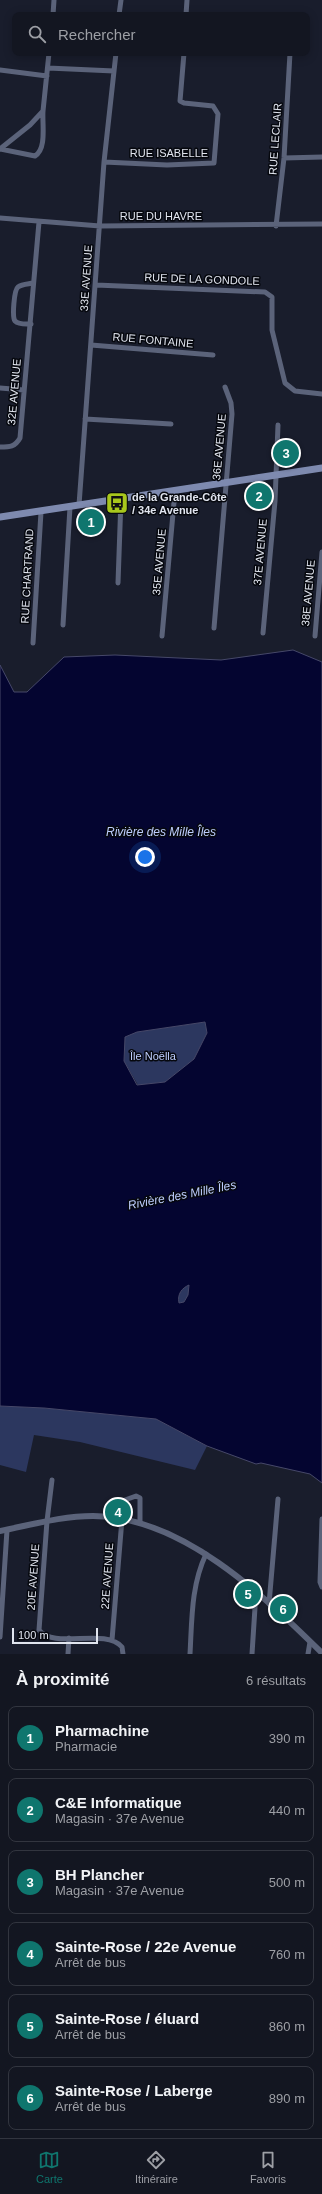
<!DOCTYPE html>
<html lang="fr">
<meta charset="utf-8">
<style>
:root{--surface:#131621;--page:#20232e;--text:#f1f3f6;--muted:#9d9fa5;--line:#32353f;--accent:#0f766e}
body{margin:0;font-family:Helvetica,sans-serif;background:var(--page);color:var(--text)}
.scale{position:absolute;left:12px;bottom:10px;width:86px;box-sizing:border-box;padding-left:4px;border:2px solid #e1e5ef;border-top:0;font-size:11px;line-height:14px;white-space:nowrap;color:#e1e5ef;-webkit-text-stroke:3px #06080e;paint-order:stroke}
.you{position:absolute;left:145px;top:857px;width:14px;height:14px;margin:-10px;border:3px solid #fff;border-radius:50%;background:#1a73e8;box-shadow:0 0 0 6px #1a73e833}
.badge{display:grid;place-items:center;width:26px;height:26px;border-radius:50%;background:var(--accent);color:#fff;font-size:13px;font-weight:700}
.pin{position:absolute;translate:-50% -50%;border:2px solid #fff;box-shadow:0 1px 4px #0006}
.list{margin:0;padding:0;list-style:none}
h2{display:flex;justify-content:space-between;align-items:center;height:52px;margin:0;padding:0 16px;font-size:17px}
h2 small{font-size:13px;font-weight:400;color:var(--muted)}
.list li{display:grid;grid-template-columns:26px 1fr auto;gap:12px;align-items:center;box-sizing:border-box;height:64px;margin:0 8px 8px;padding:0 8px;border:1px solid var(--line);border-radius:8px}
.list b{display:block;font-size:15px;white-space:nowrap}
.list p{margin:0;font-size:13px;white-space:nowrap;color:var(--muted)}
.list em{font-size:13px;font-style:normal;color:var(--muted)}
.icon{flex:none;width:22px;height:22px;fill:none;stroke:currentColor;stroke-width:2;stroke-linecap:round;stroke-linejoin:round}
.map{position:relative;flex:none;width:322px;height:1654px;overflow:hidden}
.search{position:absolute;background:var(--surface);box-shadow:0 2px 10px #0003;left:12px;right:12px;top:12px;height:44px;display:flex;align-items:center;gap:10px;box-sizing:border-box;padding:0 14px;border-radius:8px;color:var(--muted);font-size:15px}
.sheet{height:484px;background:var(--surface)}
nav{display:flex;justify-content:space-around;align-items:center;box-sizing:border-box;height:56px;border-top:1px solid var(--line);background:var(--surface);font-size:11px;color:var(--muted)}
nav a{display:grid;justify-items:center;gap:2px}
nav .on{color:var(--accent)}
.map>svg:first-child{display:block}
.green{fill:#2c375f}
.water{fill:#040530;stroke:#464869;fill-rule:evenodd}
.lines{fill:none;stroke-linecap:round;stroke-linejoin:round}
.minor{stroke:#5b637a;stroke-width:5}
.tertiary{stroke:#5b637a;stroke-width:6}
.secondary{stroke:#7e8aaf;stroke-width:7}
.labels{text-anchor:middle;stroke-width:3;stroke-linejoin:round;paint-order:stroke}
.street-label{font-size:11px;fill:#e1e5ef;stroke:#06080e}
.poi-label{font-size:11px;font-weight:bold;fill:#e1e5ef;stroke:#06080e;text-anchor:start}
.park-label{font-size:11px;fill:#bfcffe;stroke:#06080e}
.water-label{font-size:12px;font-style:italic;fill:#bdcdfd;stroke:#06080e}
</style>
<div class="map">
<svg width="322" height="1654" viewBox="0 0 322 1654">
<rect width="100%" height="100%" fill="#191d2c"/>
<!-- green -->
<path class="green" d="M205 1022 207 1033 194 1059 165 1082 138 1085 124 1061 125 1037 136 1032Z
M189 1284 188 1295 184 1302 179 1303C177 1294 182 1289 189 1284Z
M0 1406 44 1408 156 1419 207 1446 195 1470 80 1442 34 1435 26 1472 0 1465Z"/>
<!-- water -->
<path class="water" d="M293 650 322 662V1483L310 1474 261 1463 256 1464 207 1446 156 1419 44 1408 0 1406V665L14 692H27L64 657 115 655 221 660ZM205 1022 207 1033 194 1059 165 1082 137 1085 124 1061 125 1037 137 1032ZM189 1285 188 1295 184 1302 179 1303C177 1294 182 1288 189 1285Z"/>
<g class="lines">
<!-- minor -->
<path class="minor" d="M53 15 54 0
M119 15 121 0
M186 15 187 0
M48 68 114 71
M0 70 47 76
M0 149 30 125 43 111 49 53
M0 149 35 156C47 149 42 124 43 111
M284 158 322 157
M104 162 167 165 214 163 218 114 213 106 184 103 180 101 184 53
M0 218 100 226 322 224
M276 226 284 158 290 53
M96 285 265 292 272 297V330L285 383 295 391 322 394
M31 324C26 324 19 325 15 321 12 317 14 290 18 287 22 284 29 284 33 283
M91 345 213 355
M0 388 24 390
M85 419 171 424
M0 447C10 447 15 447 20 438L39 222
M79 505 104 162 116 53
M118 583 121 499
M63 625 70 507
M214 628 232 414 231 403 225 387
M263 633 275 501 278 425
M162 636 175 491
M315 636 322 552
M33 643 41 512
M52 1480 47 1521 39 1630C54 1650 105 1627 122 1647L123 1654
M107 1517 114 1504 136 1496 140 1498V1523
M322 1519 320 1582 322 1587
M269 1604 278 1499
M0 1637 7 1530
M112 1640 122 1519
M68 1654 69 1638
M190 1654C192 1619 191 1586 206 1554
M252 1654 256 1592
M308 1654 310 1642"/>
<!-- tertiary -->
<path class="tertiary" d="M0 1531C31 1525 61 1516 93 1516 181 1516 263 1595 322 1653"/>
<!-- secondary -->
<path class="secondary" d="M0 517 322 468"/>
</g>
<!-- icons -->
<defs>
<g id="bus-square" transform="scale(1.15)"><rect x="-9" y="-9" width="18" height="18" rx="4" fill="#a8c71c" stroke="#06080e"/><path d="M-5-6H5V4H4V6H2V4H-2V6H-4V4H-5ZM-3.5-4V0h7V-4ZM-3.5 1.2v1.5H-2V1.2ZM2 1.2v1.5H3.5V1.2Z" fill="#111"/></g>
</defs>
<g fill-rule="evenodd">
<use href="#bus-square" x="117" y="503"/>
</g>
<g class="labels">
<!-- street labels -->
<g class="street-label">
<text transform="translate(275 139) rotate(-86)" y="4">RUE LECLAIR</text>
<text x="169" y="157">RUE ISABELLE</text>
<text x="161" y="220">RUE DU HAVRE</text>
<text transform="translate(86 278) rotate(-86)" y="4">33E AVENUE</text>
<text transform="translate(202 279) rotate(2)" y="4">RUE DE LA GONDOLE</text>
<text transform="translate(153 340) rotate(5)" y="4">RUE FONTAINE</text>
<text transform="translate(14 392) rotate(-85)" y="4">32E AVENUE</text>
<text transform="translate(219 447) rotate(-85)" y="4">36E AVENUE</text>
<text transform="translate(260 552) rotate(-85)" y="4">37E AVENUE</text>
<text transform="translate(159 562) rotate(-85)" y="4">35E AVENUE</text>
<text transform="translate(27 576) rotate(-87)" y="4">RUE CHARTRAND</text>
<text transform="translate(308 593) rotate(-85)" y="4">38E AVENUE</text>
<text transform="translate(107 1576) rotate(-86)" y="4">22E AVENUE</text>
<text transform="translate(33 1577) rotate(-86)" y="4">20E AVENUE</text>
</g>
<!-- poi labels -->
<g class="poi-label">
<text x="132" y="501">de la Grande-Côte<tspan x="132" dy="13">/ 34e Avenue</tspan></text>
</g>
<!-- park labels -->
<g class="park-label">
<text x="153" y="1060">Île Noëlla</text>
</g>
<!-- water labels -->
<g class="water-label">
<text x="161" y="836">Rivière des Mille Îles</text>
<text transform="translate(182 1195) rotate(-11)" y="4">Rivière des Mille Îles</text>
</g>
</g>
</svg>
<div class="scale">100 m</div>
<div class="you"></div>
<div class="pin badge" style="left:91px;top:522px">1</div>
<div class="pin badge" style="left:259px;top:496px">2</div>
<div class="pin badge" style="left:286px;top:453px">3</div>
<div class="pin badge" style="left:118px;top:1512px">4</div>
<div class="pin badge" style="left:248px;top:1594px">5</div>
<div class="pin badge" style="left:283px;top:1609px">6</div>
<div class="search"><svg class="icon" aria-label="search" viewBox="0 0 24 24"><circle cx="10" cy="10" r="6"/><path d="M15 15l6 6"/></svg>Rechercher</div>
</div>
<section class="sheet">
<h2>À proximité<small>6 résultats</small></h2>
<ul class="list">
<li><span class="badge">1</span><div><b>Pharmachine</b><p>Pharmacie</p></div><em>390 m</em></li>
<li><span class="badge">2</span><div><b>C&amp;E Informatique</b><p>Magasin · 37e Avenue</p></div><em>440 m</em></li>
<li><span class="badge">3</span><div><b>BH Plancher</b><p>Magasin · 37e Avenue</p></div><em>500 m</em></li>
<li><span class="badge">4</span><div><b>Sainte-Rose / 22e Avenue</b><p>Arrêt de bus</p></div><em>760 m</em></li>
<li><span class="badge">5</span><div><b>Sainte-Rose / éluard</b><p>Arrêt de bus</p></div><em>860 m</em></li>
<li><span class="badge">6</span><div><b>Sainte-Rose / Laberge</b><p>Arrêt de bus</p></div><em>890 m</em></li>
</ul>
</section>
<nav>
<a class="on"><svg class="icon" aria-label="map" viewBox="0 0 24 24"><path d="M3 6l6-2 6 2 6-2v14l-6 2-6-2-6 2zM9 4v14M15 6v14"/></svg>Carte</a>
<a><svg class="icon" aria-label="directions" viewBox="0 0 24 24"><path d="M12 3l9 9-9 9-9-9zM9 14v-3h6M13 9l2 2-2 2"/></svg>Itinéraire</a>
<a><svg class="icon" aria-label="saved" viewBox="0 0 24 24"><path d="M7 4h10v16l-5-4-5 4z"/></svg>Favoris</a>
</nav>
